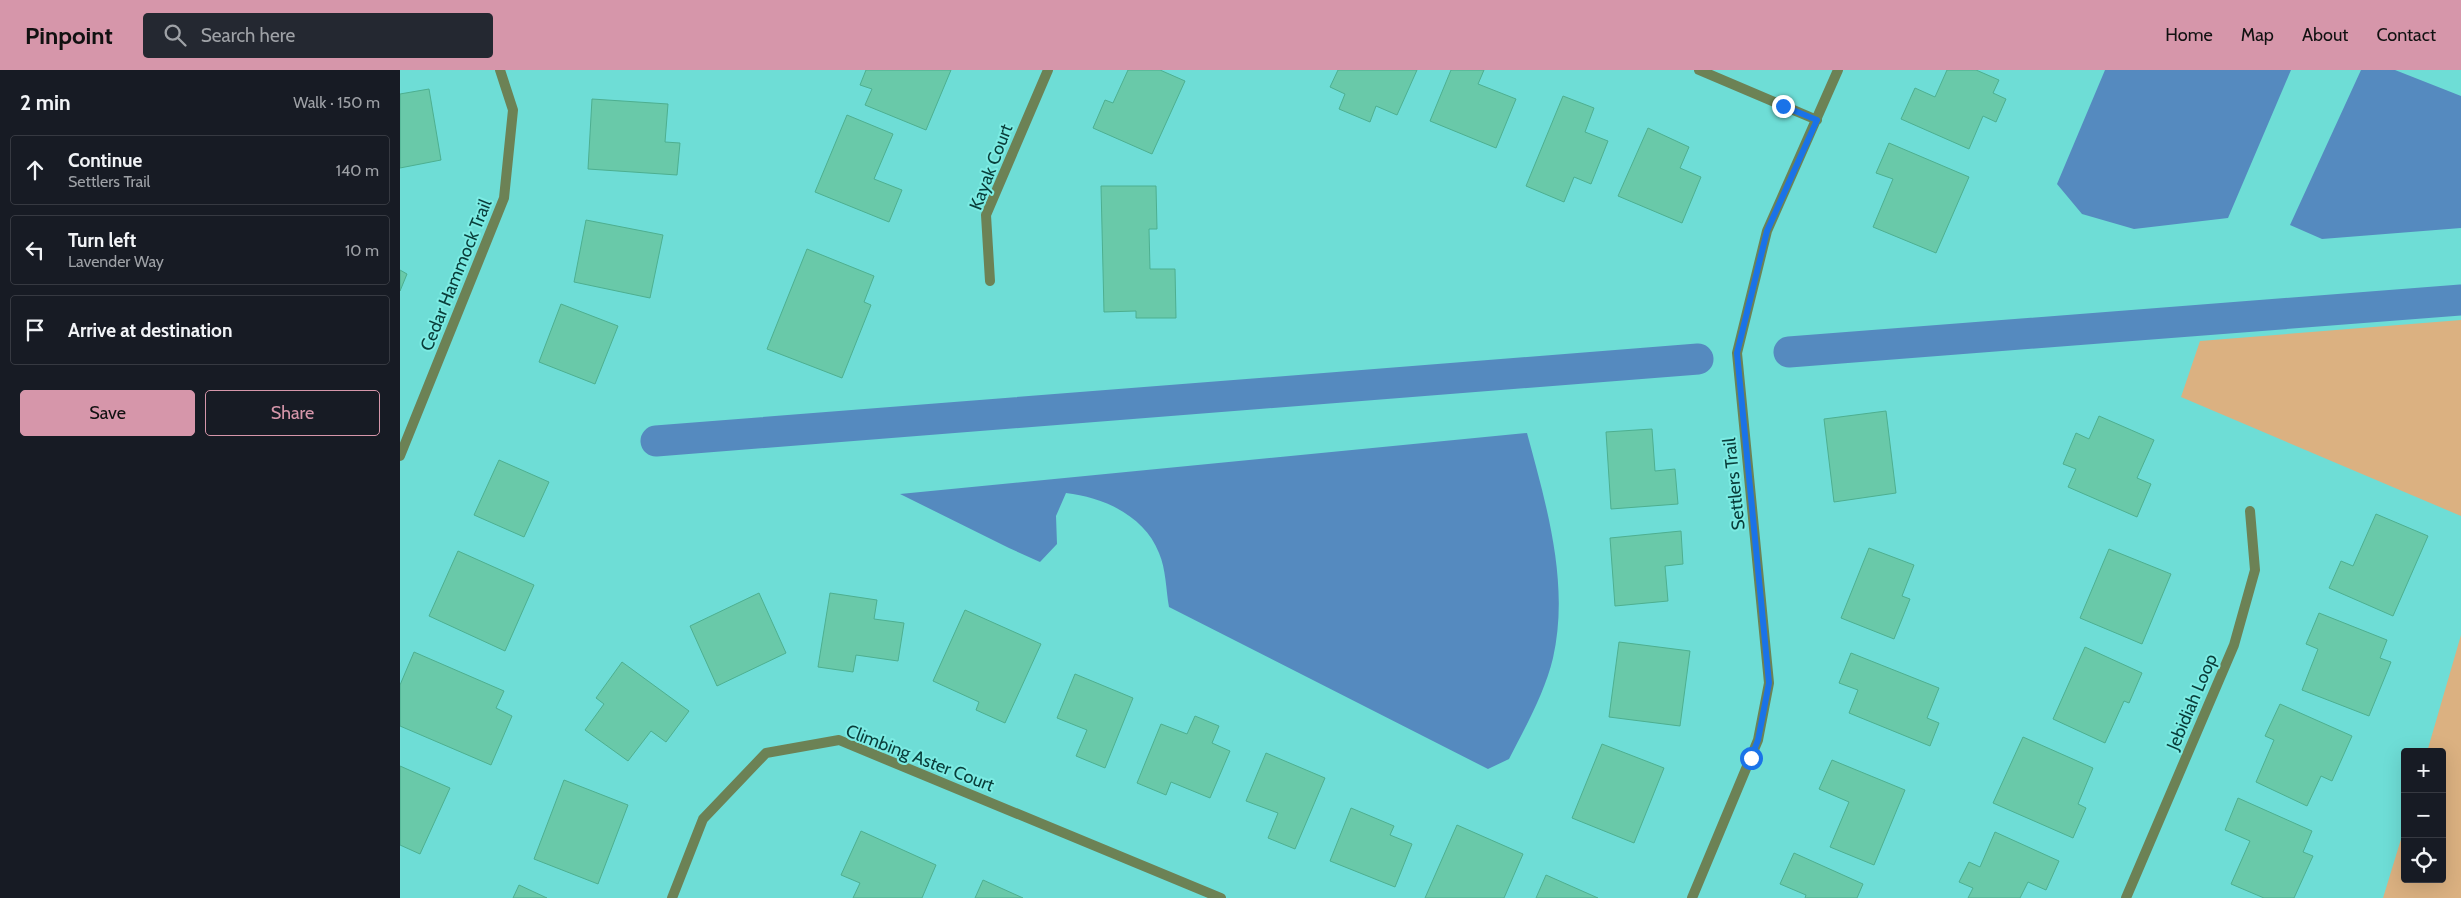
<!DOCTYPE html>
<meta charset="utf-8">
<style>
:root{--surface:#171b24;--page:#242831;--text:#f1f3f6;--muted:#9ea1a6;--line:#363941;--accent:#d696aa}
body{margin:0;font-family:Cabin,sans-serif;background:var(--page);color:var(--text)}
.controls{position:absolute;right:15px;bottom:15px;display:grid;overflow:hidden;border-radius:5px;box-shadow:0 5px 20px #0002}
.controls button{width:45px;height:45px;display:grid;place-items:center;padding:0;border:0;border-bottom:1px solid var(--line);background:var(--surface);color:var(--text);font:25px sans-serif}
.stop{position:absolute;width:15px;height:15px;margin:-11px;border:4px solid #1a73e8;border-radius:50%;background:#fff}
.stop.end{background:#1a73e8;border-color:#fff;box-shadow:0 1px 5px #0008}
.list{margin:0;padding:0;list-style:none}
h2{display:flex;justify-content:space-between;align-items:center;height:65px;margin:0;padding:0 20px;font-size:21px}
h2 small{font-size:16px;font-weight:400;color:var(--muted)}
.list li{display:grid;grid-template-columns:32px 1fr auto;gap:15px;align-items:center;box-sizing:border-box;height:70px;margin:0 10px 10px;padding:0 10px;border:1px solid var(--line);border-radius:5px}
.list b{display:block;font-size:19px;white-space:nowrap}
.list p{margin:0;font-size:16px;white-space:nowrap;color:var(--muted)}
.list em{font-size:16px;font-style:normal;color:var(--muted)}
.actions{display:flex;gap:10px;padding:15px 20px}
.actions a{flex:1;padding:11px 0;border:1px solid var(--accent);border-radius:5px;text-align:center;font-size:18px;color:var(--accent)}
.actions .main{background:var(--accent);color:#111}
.icon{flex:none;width:28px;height:28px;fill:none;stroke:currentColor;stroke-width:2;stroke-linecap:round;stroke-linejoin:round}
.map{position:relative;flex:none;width:2061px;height:828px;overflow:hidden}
header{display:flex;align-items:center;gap:30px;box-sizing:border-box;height:70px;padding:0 25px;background:var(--accent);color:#111}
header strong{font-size:24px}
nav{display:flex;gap:28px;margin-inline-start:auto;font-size:18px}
.search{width:350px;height:45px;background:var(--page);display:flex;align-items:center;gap:12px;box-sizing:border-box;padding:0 18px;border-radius:5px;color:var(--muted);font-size:19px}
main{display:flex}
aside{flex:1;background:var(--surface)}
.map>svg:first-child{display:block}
.green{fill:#dbb181}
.water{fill:#558abf}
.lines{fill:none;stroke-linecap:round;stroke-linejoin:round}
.canal{stroke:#558abf;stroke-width:31}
.building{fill:#69c9a9;stroke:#4daf90}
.minor{stroke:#6c8255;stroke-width:10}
.route{stroke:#1a73e8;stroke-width:6}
.labels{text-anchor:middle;stroke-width:4;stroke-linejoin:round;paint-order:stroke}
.street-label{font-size:18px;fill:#093d3a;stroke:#7cebe3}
</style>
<header>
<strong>Pinpoint</strong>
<div class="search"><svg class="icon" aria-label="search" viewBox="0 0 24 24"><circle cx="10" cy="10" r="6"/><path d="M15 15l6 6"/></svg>Search here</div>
<nav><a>Home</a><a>Map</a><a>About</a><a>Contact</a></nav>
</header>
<main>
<aside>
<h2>2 min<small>Walk · 150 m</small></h2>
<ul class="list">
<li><svg class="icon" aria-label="ahead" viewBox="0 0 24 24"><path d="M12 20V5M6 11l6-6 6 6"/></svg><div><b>Continue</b><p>Settlers Trail</p></div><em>140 m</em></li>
<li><svg class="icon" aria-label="left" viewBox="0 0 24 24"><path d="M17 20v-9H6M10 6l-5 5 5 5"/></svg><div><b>Turn left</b><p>Lavender Way</p></div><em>10 m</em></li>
<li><svg class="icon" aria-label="arrive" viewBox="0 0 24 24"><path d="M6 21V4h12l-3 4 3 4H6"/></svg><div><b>Arrive at destination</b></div></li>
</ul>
<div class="actions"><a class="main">Save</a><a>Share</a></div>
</aside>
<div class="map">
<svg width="2061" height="828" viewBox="0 0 2061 828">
<rect width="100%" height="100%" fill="#6eddd6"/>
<!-- green -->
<path class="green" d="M2061 250V446L1781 327 1800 271Z
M2061 565V828H1983L2005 756V809H2042V682H2027Z"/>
<!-- water -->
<path class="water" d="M1705 0H1891L1828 148 1734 159 1682 144 1657 114Z
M1961 0H1995L2061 26V158L1922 169 1890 155Z
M1127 363C1146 434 1170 513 1153 588 1145 622 1125 658 1109 689L1088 699 769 537C766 520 766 499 759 483 745 446 703 427 666 423L656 446 657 474 640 492 609 478 500 424Z"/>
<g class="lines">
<!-- canal -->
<path class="canal" d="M1389 282 2061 230
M256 371 1298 289"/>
</g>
<!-- building -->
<path class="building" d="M466 0H551L526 60 465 35 472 19 460 15Z
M728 0H760L785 11 752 84 693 58 705 30 713 33Z
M938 0H1017L997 45 976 36 970 52 939 39 945 24 930 17Z
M1051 0H1084L1078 14 1116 29 1096 78 1030 51Z
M1547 0H1576L1599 10 1593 23 1606 29 1596 52 1583 46 1569 79 1501 49 1515 18 1535 27Z
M29 19 41 90 0 98V24Z
M1163 26 1194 38 1185 62 1208 71 1191 114 1174 107 1164 132 1126 116Z
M192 29 268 34 265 72 280 73 277 105 188 99Z
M447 45 493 64 474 109 502 120 489 152 415 122Z
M1248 58 1289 77 1280 98 1301 107 1282 153 1218 126Z
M1489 73 1569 107 1536 183 1473 157 1493 109 1476 103Z
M701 116H756L757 159H749L750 199H775L776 248H736V241L704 242Z
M186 150 263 165 250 228 174 212Z
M407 179 474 206 464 232 471 235 442 308 367 279Z
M0 200 7 204 0 221Z
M161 234 218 256 195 314 139 292Z
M1486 341 1496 423 1434 432 1424 349Z
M1699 346 1754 370 1737 408 1751 414 1737 447 1668 417 1676 399 1663 394 1676 363 1689 369Z
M1252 359 1255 401 1275 399 1278 434 1211 439 1206 362Z
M99 390 149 412 124 467 74 445Z
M1976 444 2028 466 1993 546 1929 518 1941 491 1953 496Z
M1281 461 1283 494 1265 496 1268 531 1215 536 1210 468Z
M1469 478 1514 495 1502 526 1510 529 1494 569 1441 548Z
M1709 479 1771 504 1742 574 1680 548Z
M58 481 134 515 105 581 29 546Z
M359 523 386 583 317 616 290 556Z
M430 523 477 530 474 549 504 553 498 591 456 585 453 602 418 597Z
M565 540 641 574 605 653 576 640 579 632 533 611Z
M1919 543 1987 570 1980 588 1991 592 1969 646 1902 620 1918 579 1906 574Z
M1219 572 1290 581 1280 656 1209 647Z
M1685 577 1742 603 1729 633 1724 631 1705 673 1653 649Z
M14 582 104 621 96 638 112 646 91 695 0 656V615Z
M1451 583 1539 618 1527 648 1539 653 1530 676 1449 643 1458 620 1439 613Z
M222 592 289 641 266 672 251 661 228 691 185 660 204 634 196 628Z
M675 604 733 628 705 698 676 686 687 660 657 648Z
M1880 634 1952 666 1932 711 1921 706 1907 736 1856 712 1874 670 1865 666Z
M795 646 819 656 812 673 830 681 810 728 771 712 766 725 737 713 761 654 787 664Z
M1623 667 1693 698 1678 734 1686 738 1673 768 1593 733Z
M1202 674 1264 698 1234 773 1172 748Z
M866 683 925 708 895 779 868 768 878 743 846 731Z
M1432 690 1505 720 1474 795 1430 777 1449 732 1419 719Z
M0 696 50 718 20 784 0 775Z
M164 710 228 735 198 814 134 789Z
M1838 728 1912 761 1903 782 1913 786 1894 828H1864L1831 814 1850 771 1825 760Z
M951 738 994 756 990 765 1012 774 995 817 930 791Z
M1057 755 1123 784 1104 828H1025Z
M461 761 536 795 522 828H453L460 813 441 805Z
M1595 762 1659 791 1646 820 1628 812 1620 828H1568L1573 818 1559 812 1569 792 1580 797Z
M1394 783 1463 814 1457 828H1405L1406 825 1380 814Z
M1146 805 1198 828H1136Z
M583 810 623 828H575Z
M119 815 147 828H113Z"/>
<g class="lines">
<!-- minor -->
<path class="minor" d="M1299 0 1417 50
M590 211 586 145 648 0
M0 386 104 128 113 40 100 0
M272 828 303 749 366 683 439 670 821 828
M1292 828 1358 670 1369 613 1337 283 1367 161 1438 0
M1726 828 1834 575 1855 500 1850 441"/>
</g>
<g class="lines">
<!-- route -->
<path class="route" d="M1351 688 1358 670 1369 613 1337 283 1367 161 1417 50 1383 36"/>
</g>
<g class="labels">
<!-- street labels -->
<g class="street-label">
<text transform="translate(591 97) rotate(-69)" y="6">Kayak Court</text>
<text transform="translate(56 205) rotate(-68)" y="6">Cedar Hammock Trail</text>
<text transform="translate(1334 414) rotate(-96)" y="6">Settlers Trail</text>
<text transform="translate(1792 632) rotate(-67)" y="6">Jebidiah Loop</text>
<text transform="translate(520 688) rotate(21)" y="6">Climbing Aster Court</text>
</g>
</g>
</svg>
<div class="controls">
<button>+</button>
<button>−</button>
<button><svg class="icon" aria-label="locate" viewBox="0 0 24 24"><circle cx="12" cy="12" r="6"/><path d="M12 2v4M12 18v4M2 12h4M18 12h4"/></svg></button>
</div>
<div class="stop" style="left:1351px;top:688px"></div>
<div class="stop end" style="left:1383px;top:36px"></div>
</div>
</main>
